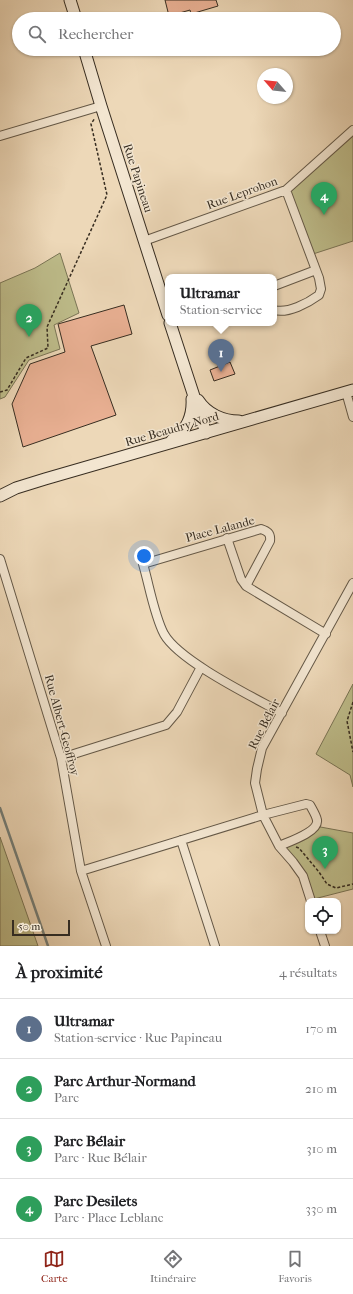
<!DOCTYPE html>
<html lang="fr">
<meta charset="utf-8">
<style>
:root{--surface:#fff;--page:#f6f6f6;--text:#202124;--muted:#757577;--line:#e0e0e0;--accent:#8f2418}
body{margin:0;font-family:"IM FELL French Canon",serif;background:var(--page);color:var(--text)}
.controls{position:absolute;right:12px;bottom:12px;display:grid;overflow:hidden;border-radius:8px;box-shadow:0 1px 3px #0004}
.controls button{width:36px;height:36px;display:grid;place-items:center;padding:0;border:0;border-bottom:1px solid var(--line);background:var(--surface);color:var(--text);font:20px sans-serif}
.compass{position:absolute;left:257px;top:68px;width:36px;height:36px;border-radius:50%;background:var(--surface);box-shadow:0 1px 3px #0004;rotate:298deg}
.scale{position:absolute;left:12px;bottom:10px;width:58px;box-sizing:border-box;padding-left:4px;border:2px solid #372d21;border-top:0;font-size:11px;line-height:14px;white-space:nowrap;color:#372d21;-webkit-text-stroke:3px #f3e6d1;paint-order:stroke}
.you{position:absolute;left:144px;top:556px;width:14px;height:14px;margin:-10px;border:3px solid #fff;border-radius:50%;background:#1a73e8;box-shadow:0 0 0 6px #1a73e833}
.badge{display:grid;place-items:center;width:26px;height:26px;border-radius:50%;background:var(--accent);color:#fff;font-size:13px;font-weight:700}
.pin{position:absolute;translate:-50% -33px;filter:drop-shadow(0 1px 2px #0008)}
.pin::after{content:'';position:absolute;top:21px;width:14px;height:12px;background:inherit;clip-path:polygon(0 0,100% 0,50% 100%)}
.popup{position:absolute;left:165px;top:274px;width:112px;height:52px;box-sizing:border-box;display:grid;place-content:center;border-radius:8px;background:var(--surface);filter:drop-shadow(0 1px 3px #0005);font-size:13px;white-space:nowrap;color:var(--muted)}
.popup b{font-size:15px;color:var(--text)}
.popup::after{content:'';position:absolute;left:50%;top:100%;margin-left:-8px;border:8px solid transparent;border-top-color:var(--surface)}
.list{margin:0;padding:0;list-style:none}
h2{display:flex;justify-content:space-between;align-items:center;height:52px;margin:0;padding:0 16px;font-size:17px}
h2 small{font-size:13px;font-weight:400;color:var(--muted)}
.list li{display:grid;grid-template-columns:26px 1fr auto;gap:12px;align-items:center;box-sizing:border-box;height:60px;padding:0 16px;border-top:1px solid var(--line)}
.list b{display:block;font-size:15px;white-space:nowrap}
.list p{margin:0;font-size:13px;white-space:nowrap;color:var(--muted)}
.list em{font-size:13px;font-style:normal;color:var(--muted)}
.icon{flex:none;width:22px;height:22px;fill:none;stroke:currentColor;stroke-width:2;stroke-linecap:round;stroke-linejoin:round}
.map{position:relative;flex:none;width:353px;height:946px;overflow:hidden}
.search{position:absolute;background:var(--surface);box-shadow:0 1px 3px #0004;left:12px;right:12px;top:12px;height:44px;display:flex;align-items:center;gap:10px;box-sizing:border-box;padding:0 14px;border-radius:22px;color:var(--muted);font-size:15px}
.sheet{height:292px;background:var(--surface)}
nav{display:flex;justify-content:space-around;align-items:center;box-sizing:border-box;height:56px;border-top:1px solid var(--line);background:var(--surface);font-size:11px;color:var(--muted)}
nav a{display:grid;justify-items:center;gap:2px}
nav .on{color:var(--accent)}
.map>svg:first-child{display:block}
.green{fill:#bebd8b;stroke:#7a7556}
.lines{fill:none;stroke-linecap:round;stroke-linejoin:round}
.stream{stroke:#74807c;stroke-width:2.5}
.building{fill:#e9b093;stroke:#372d21}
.street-casing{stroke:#645847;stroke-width:10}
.secondary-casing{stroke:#372d21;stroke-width:13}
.path{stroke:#372d21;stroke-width:1.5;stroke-dasharray:3 2;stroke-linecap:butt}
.street{stroke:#f3e6d1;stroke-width:8}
.secondary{stroke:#f3e6d1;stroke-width:11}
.labels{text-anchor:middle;stroke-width:3;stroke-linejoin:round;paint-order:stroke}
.street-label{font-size:12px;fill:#372d21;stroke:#f3e6d1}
</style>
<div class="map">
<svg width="353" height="946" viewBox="0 0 353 946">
<rect width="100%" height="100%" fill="#edd8b8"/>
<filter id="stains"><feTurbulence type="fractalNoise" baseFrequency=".005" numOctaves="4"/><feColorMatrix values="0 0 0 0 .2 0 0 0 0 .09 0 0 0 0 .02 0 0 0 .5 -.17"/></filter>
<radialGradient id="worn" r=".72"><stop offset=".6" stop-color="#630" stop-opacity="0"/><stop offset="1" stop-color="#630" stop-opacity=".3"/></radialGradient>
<!-- green -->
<path class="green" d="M353 130V241L310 255 286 190Z
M60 253 79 313 54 325 60 349 29 360 5 397 0 399V283L35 268Z
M353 684V787L350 775 316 754Z
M315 826 353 833V889L310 900 303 876 279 846Z
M0 837 38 946H0Z"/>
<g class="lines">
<!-- stream -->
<path class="stream" d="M0 808 48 946"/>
</g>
<!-- building -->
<path class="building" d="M165 0H216L218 6 191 14 190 10 169 16Z
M124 305 132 334 91 346 116 415 23 447 12 404 30 364 65 352 58 324Z
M230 362 235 374 214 381 210 370Z"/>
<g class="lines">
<!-- street casing -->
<g class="street-casing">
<path id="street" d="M0 136 101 106
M144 241 286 190 353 130
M274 286 316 270
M274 310C288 314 308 303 319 295L321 289 319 278 286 190
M346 392 353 417
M227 538 241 579 246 586 326 634
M0 559 61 758 81 871 106 946
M246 586 270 541C271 533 267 531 261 529L143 564C149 584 154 615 164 634 179 661 253 697 282 713
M61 758 166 725 177 712 201 667
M181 840 215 946
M81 871 263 815 306 804 310 805C312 809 316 815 317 820 319 832 288 842 279 846
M311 901 303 876 293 862 279 846 263 815 255 783 257 769 262 748 353 583
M320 931 325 946"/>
</g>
<!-- secondary casing -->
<g class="secondary-casing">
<path id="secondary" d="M70 0 76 19
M84 49 101 106 168 315
M170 323 206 433
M198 400C207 414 223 421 239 421
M172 440C187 431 193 415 192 399
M0 496 16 488 45 479 353 390"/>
</g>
<!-- path -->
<path class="path" d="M0 392 7 390 26 358 48 348 47 327 107 195 91 124 95 118
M353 702 347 721 353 752
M296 847 299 848 319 872 327 884 336 888 353 884"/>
<!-- street -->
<use href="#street" class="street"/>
<!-- secondary -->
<use href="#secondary" class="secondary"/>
</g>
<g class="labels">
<!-- street labels -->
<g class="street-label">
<text transform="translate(138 178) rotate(72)" y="4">Rue Papineau</text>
<text transform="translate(242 193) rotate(-20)" y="4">Rue Leprohon</text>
<text transform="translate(172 429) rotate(-16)" y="4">Rue Beaudry Nord</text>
<text transform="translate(220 529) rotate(-15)" y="4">Place Lalande</text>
<text transform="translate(264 724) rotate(-63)" y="4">Rue Bélair</text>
<text transform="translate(62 725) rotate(75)" y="4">Rue Albert-Geoffroy</text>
</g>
</g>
<rect width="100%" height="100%" filter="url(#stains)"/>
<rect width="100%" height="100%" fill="url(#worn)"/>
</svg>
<div class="controls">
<button><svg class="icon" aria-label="locate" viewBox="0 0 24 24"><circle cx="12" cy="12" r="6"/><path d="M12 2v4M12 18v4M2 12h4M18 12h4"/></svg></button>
</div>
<svg class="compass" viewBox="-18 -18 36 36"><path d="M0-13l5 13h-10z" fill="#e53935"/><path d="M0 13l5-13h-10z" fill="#757577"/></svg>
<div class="scale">50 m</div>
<div class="you"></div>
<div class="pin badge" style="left:221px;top:372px;background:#5c6f8a">1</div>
<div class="popup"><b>Ultramar</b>Station-service</div>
<div class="pin badge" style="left:29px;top:337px;background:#2e9e5b">2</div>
<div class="pin badge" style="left:325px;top:869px;background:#2e9e5b">3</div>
<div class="pin badge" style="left:324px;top:215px;background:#2e9e5b">4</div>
<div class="search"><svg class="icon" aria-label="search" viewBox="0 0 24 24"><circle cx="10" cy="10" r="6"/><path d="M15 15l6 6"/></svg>Rechercher</div>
</div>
<section class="sheet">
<h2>À proximité<small>4 résultats</small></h2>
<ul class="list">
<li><span class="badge" style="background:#5c6f8a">1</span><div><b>Ultramar</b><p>Station-service · Rue Papineau</p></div><em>170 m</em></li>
<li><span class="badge" style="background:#2e9e5b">2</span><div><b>Parc Arthur-Normand</b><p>Parc</p></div><em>210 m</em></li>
<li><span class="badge" style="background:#2e9e5b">3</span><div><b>Parc Bélair</b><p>Parc · Rue Bélair</p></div><em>310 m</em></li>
<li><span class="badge" style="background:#2e9e5b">4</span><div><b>Parc Desilets</b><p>Parc · Place Leblanc</p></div><em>330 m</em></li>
</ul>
</section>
<nav>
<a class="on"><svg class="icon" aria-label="map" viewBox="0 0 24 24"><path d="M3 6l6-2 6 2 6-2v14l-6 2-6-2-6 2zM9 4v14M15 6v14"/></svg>Carte</a>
<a><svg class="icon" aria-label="directions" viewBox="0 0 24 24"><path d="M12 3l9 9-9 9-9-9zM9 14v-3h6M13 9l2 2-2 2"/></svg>Itinéraire</a>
<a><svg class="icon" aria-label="saved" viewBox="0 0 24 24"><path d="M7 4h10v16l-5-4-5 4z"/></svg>Favoris</a>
</nav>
